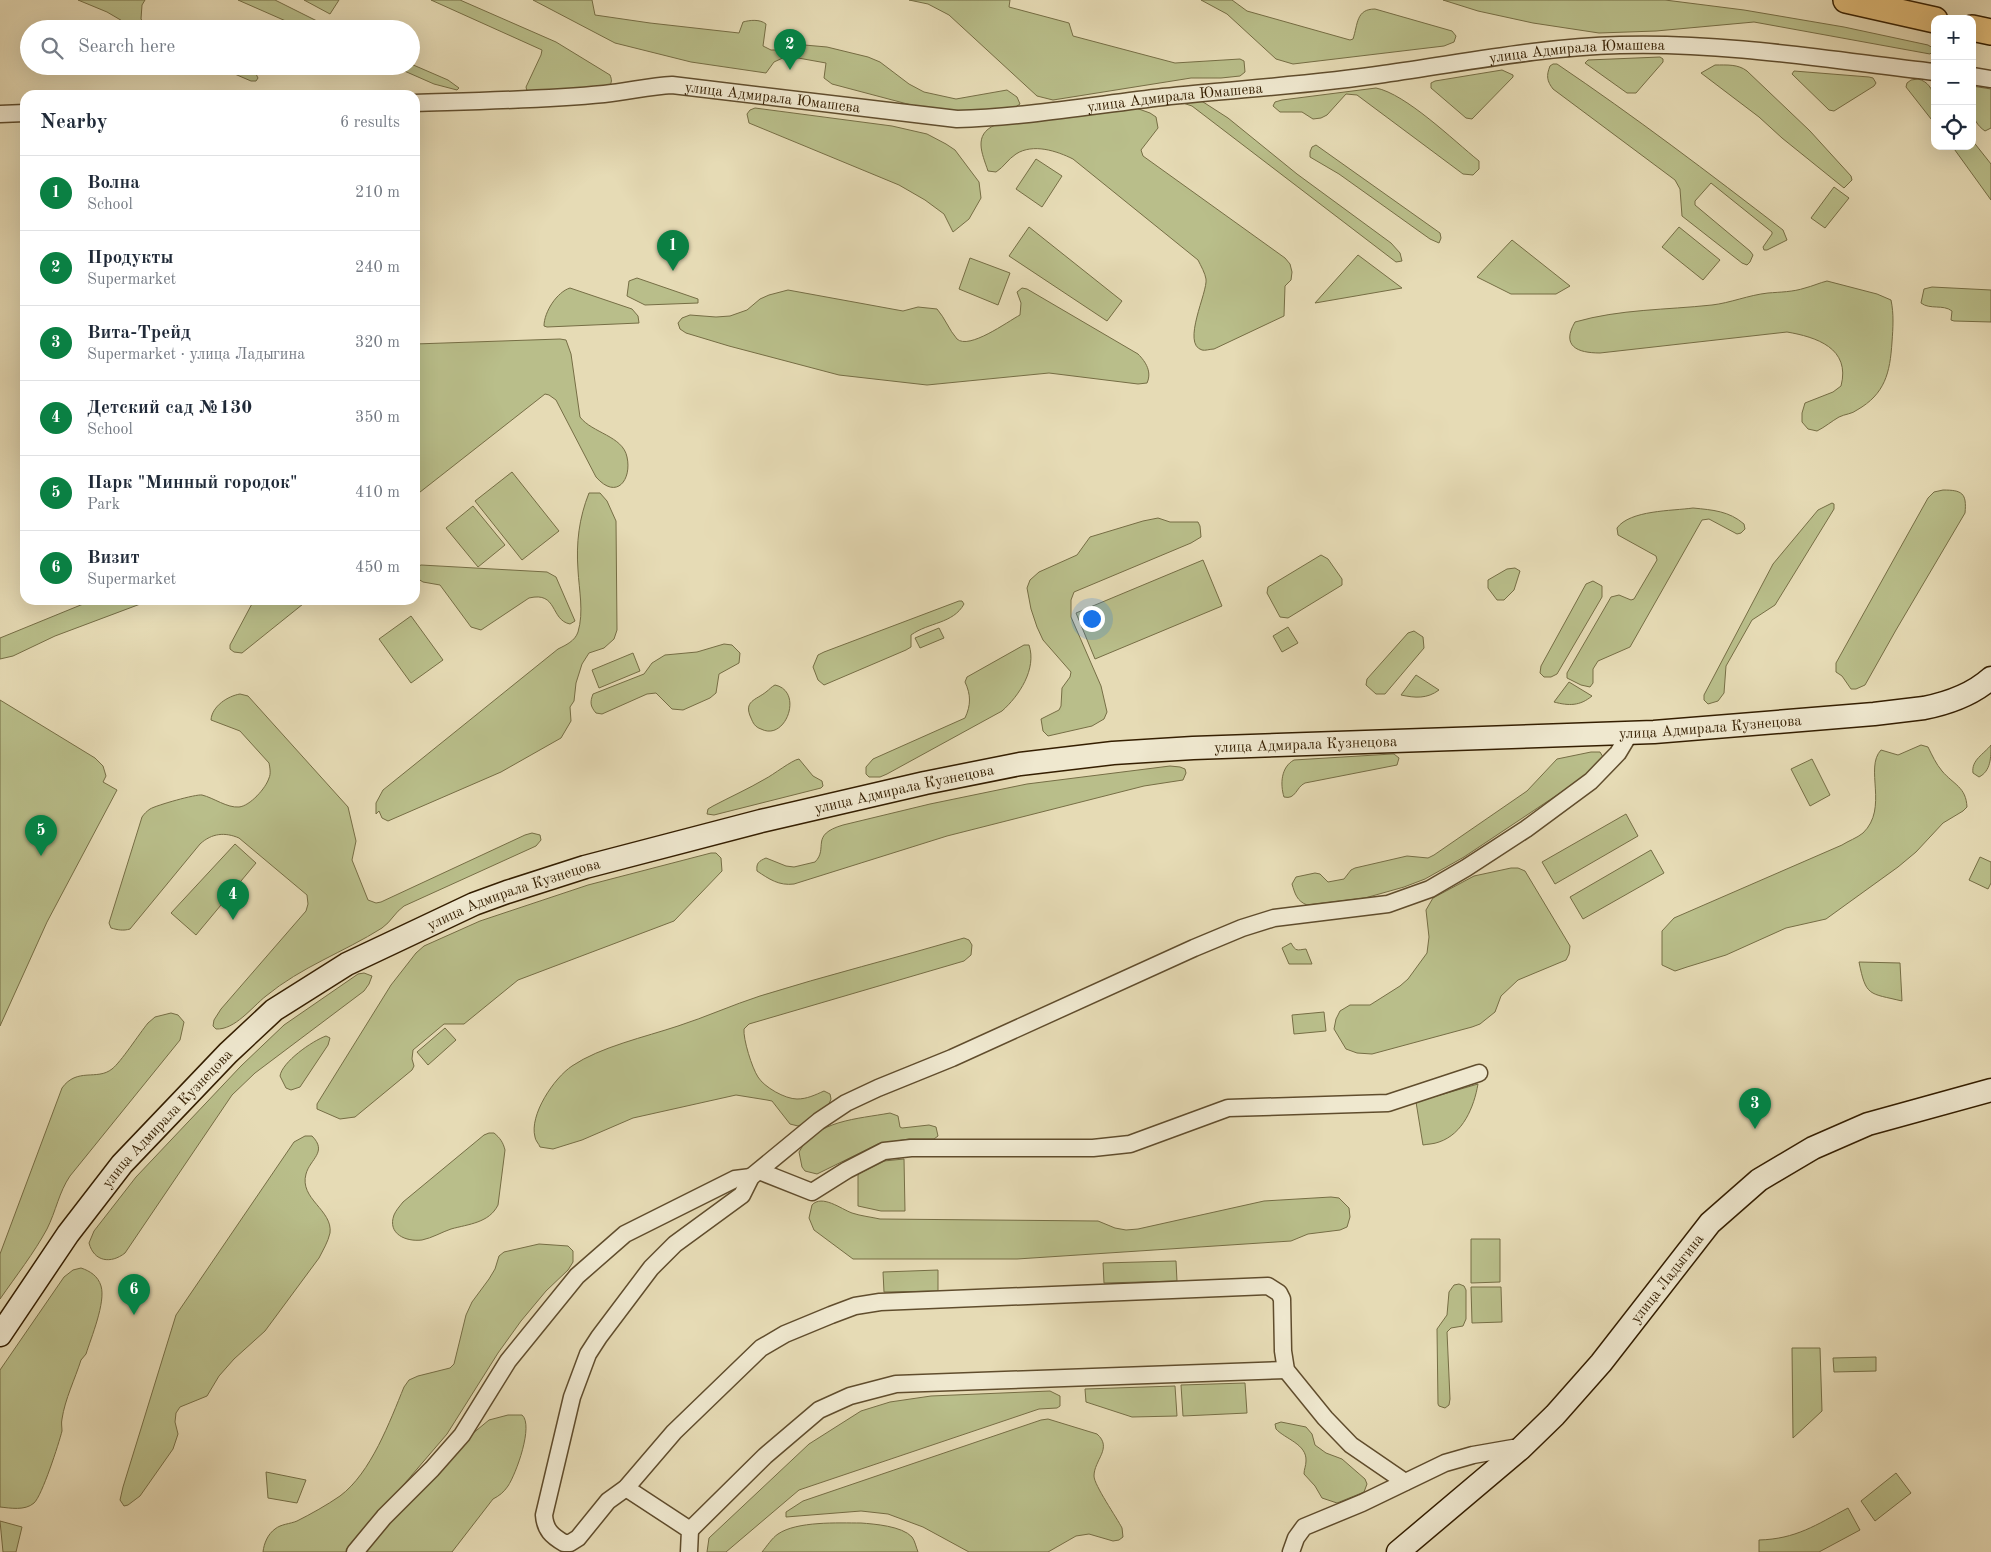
<!DOCTYPE html>
<meta charset="utf-8">
<style>
:root{--surface:#fff;--page:#f6f6f7;--text:#1f2937;--muted:#747a83;--line:#e0e1e3;--accent:#0b8043}
body{margin:0;font-family:"Old Standard TT",serif;background:var(--page);color:var(--text)}
.controls{position:absolute;right:15px;top:15px;display:grid;overflow:hidden;border-radius:10px;box-shadow:0 5px 20px #0002}
.controls button{width:45px;height:45px;display:grid;place-items:center;padding:0;border:0;border-bottom:1px solid var(--line);background:var(--surface);color:var(--text);font:25px sans-serif}
.you{position:absolute;left:1091px;top:618px;width:18px;height:18px;margin:-12px;border:4px solid #fff;border-radius:50%;background:#1a73e8;box-shadow:0 0 0 8px #1a73e833}
.badge{display:grid;place-items:center;width:32px;height:32px;border-radius:50%;background:var(--accent);color:#fff;font-size:16px;font-weight:700}
.pin{position:absolute;translate:-50% -41px;filter:drop-shadow(0 1px 2px #0008)}
.pin::after{content:'';position:absolute;top:26px;width:18px;height:15px;background:inherit;clip-path:polygon(0 0,100% 0,50% 100%)}
.list{margin:0;padding:0;list-style:none}
h2{display:flex;justify-content:space-between;align-items:center;height:65px;margin:0;padding:0 20px;font-size:21px}
h2 small{font-size:16px;font-weight:400;color:var(--muted)}
.list li{display:grid;grid-template-columns:32px 1fr auto;gap:15px;align-items:center;box-sizing:border-box;height:75px;padding:0 20px;border-top:1px solid var(--line)}
.list b{display:block;font-size:19px;white-space:nowrap}
.list p{margin:0;font-size:16px;white-space:nowrap;color:var(--muted)}
.list em{font-size:16px;font-style:normal;color:var(--muted)}
.icon{flex:none;width:28px;height:28px;fill:none;stroke:currentColor;stroke-width:2;stroke-linecap:round;stroke-linejoin:round}
.map{position:relative;flex:none;width:1991px;height:1552px;overflow:hidden}
.search{position:absolute;background:var(--surface);box-shadow:0 5px 20px #0002;left:20px;top:20px;width:400px;height:55px;display:flex;align-items:center;gap:12px;box-sizing:border-box;padding:0 18px;border-radius:28px;color:var(--muted);font-size:19px}
.panel{position:absolute;background:var(--surface);box-shadow:0 5px 20px #0002;left:20px;top:90px;width:400px;height:515px;border-radius:15px}
.map>svg:first-child{display:block}
.green{fill:#b9be8a;stroke:#766e45}
.lines{fill:none;stroke-linecap:round;stroke-linejoin:round}
.street-casing{stroke:#604d2d;stroke-width:19}
.secondary-casing{stroke:#341e00;stroke-width:25}
.primary-casing{stroke:#341e00;stroke-width:28}
.street{stroke:#efe8cf;stroke-width:16}
.secondary{stroke:#efe8cf;stroke-width:22}
.primary{stroke:#e3be7a;stroke-width:25}
.labels{text-anchor:middle;stroke-width:4.5;stroke-linejoin:round;paint-order:stroke}
.street-label{font-size:15px;fill:#341e00;stroke:#efe8cf}
</style>
<div class="map">
<svg width="1991" height="1552" viewBox="0 0 1991 1552">
<rect width="100%" height="100%" fill="#e6dbb5"/>
<filter id="stains"><feTurbulence type="fractalNoise" baseFrequency=".004" numOctaves="4"/><feColorMatrix values="0 0 0 0 .2 0 0 0 0 .09 0 0 0 0 .02 0 0 0 .5 -.17"/></filter>
<radialGradient id="worn" r=".72"><stop offset=".6" stop-color="#630" stop-opacity="0"/><stop offset="1" stop-color="#630" stop-opacity=".3"/></radialGradient>
<!-- green -->
<path class="green" d="M78 0H145L142 5 141 19 146 26 153 29H136L107 12Z
M238 0H275L333 29H304Z
M304 0H339L330 14Z
M431 0H460L556 42 610 75C612 80 612 82 609 87L532 93 527 91 526 87 541 55 542 50Z
M533 0H592L595 15 650 23 739 33 743 22C750 20 760 19 766 24L763 46 771 50H777L793 44 827 47 868 57 880 62 909 84 924 92 956 99 1007 90 1017 97 1020 104 1014 108 963 113 915 106 832 84 824 78 826 63 787 56 774 62 766 73 691 62 615 43Z
M909 0H1010L1009 7 1069 23 1073 36 1175 63 1240 59 1244 61 1245 72 1240 76 1221 78H1191L1053 100 1037 96 949 15 928 4Z
M1201 0H1232L1247 11 1350 40 1353 39C1358 24 1356 9 1375 9L1452 31 1456 36 1454 42 1444 46 1293 64 1276 59 1227 14Z
M1443 0H1665L1744 10 1844 27 1928 45 1933 48V51L1930 54 1754 22 1656 31 1599 33 1533 23 1478 11Z
M1660 57 1663 59V62L1636 93H1627L1585 63 1588 60Z
M411 64 448 80 459 88 457 90 434 84 393 66H411Z
M1553 64H1557C1634 116 1709 173 1783 230L1787 240 1767 250H1764L1763 247 1772 234V232L1711 183 1695 201V205L1750 251 1753 255 1750 262 1747 265 1742 263 1682 216 1680 189 1675 180 1553 89C1547 81 1546 76 1550 66Z
M1715 65C1727 65 1738 64 1747 71L1810 131 1851 176 1852 180 1844 188 1782 138 1759 117 1701 73Z
M216 66H239L256 74 258 78 256 81H251Z
M1502 70 1513 75V77L1472 119 1466 118 1431 88V83L1435 81Z
M1794 71 1869 77 1873 78 1876 83 1874 86 1834 111 1829 110 1792 74Z
M1918 79C1938 84 1935 108 1935 124L1906 87 1907 83 1911 80Z
M1972 86 1991 89V128L1985 131C1969 120 1972 104 1972 86Z
M1376 88C1406 94 1453 140 1479 161V169L1473 175 1463 174 1357 95 1346 94 1327 115 1321 118 1313 119 1302 112H1280L1273 106 1275 102 1282 100Z
M1200 100 1228 118 1297 174 1391 243 1400 253 1402 261 1396 262 1192 106 1183 103V102Z
M755 108 892 126 927 134 946 144 955 150 979 182 981 198 969 219 953 232 944 214 925 200 899 185 749 123 747 114 750 110Z
M1136 108 1150 113 1156 117 1158 128 1141 150 1143 156 1285 258 1290 264 1292 272 1291 280 1285 286 1284 316 1214 349C1210 349 1205 351 1202 350 1181 344 1208 292 1206 279 1205 273 1201 266 1198 260L1073 159C1057 151 1033 143 1016 154 1008 159 1004 167 996 172L988 171C982 153 973 135 995 125Z
M1972 140 1991 164V200L1952 146H1972Z
M1316 145 1440 233 1441 238 1439 243 1430 239 1339 174 1310 157V152L1312 147Z
M1036 159 1062 176 1042 207 1016 189Z
M1834 187 1849 198 1825 228 1811 218Z
M1029 227 1122 301 1107 321 1009 256Z
M1679 227 1720 260 1703 280 1662 247Z
M1512 240 1570 286 1556 294H1511L1477 277Z
M1358 255 1402 288 1315 303Z
M970 258 1010 273 998 305 959 289Z
M637 278 698 299V303L645 305 627 296 629 281Z
M1827 281 1877 294 1891 300C1894 314 1893 328 1892 342 1890 373 1885 394 1857 410 1852 414 1845 414 1839 417 1832 421 1825 427 1817 431L1808 429 1802 422V413L1805 403 1833 392 1841 386C1851 348 1816 337 1787 332L1600 353C1577 353 1561 346 1575 322 1620 309 1666 310 1712 305 1730 303 1749 295 1768 293 1780 292 1793 292 1805 288 1813 286 1819 283 1827 281Z
M1932 287 1991 290V322L1954 321 1951 320 1952 311C1943 304 1930 310 1921 303L1924 289Z
M570 288 632 309 638 316 639 323 547 327 544 326C544 312 557 292 570 288Z
M1022 288 1027 289 1138 354C1146 362 1152 372 1147 383L1138 384 1049 373 927 385 839 375 729 346 686 333 680 329 678 323 682 318 690 315 716 317 730 316 747 310 760 299 769 295 788 290 903 311 918 307 937 309C945 318 949 330 957 339 969 350 1007 322 1020 315L1021 303 1017 292Z
M560 339 566 340 571 354 580 417C592 433 623 436 627 457 632 479 617 501 596 477L556 400 549 395 545 394 415 496V344Z
M512 472 559 531 522 560 475 501Z
M1943 490C1962 490 1967 493 1965 513L1896 630 1865 685 1856 689H1851L1842 676 1836 672V663L1928 498 1934 492Z
M589 493H600L607 501 616 521 617 630 614 639 604 648 589 653 582 664 576 683 574 701 570 707 571 721 561 738 501 772 388 821 382 818 379 811 376 814V803L383 790 558 649C566 645 575 641 578 632 584 612 579 590 578 570 576 543 579 518 589 493Z
M1832 503 1834 504V509L1775 605 1752 620 1726 666 1724 693 1718 701 1708 704 1704 700V695L1773 564 1818 510Z
M473 506 505 545 478 567 446 528Z
M1693 508C1713 510 1729 511 1744 524L1745 529 1741 533 1737 534 1709 519 1702 520 1630 647 1598 661 1593 669V683L1590 687 1581 685 1567 678V673L1611 597 1619 595 1631 600 1634 599 1657 560 1656 556 1618 535 1617 528C1630 510 1672 511 1693 508Z
M1158 518 1170 522H1198L1200 526 1201 537 1191 543 1074 592 1071 600V617L1101 686 1107 712 1104 719 1092 726 1048 736 1043 731 1041 719 1059 710 1061 706 1062 688 1070 677 1071 672 1043 640 1037 627 1031 609 1027 588 1030 580 1039 572 1077 555 1090 537 1143 521Z
M1321 555 1328 559 1342 579V585L1288 618 1280 617 1267 593 1268 587Z
M1203 560 1222 606 1095 659 1076 613Z
M421 565 547 572 556 577 575 621 570 624C550 620 558 591 529 598L481 630 471 627 440 585 423 582 415 577V568Z
M1515 568 1520 571 1514 590 1504 600H1497L1488 588V580L1507 569Z
M1593 581 1602 586V597L1557 674 1551 677H1544L1540 673 1541 666 1586 584Z
M93 600H151L55 636 13 656 0 659V638Z
M254 600H308L242 653 234 652 230 649V645Z
M959 601H962L964 604C953 624 929 622 911 635V647L906 650 824 685 818 680 813 667 818 655 824 652Z
M411 616 443 660 411 683 379 639Z
M1288 627 1298 643 1282 652 1273 636Z
M939 628 944 638 920 648 915 638Z
M1414 631 1423 637 1424 648 1385 694H1376L1366 685 1367 679 1408 633Z
M724 644 732 645 740 653 739 663 719 674 716 693 710 698 683 710 672 709 656 693 647 694 602 714 596 713C590 706 590 702 593 694L644 674 652 663 665 655 697 652Z
M1024 645H1029C1037 669 1019 696 1002 711L887 774 880 777H869L866 774V767L873 759 965 718C971 705 971 695 965 682L967 677Z
M633 653 640 671 599 688 592 670Z
M1416 675 1439 690C1427 699 1415 698 1401 695Z
M1569 682 1592 696C1580 706 1569 706 1554 702Z
M775 685C804 691 786 742 761 729 755 727 753 723 751 718 743 701 756 700 766 692 770 689 771 687 775 685Z
M240 694 248 696 348 807 356 841 352 860 368 900 376 903 381 902 525 835 532 833 540 835 541 840 536 846 404 906C395 912 391 922 382 928 344 952 301 967 266 996 252 1007 235 1030 216 1029L213 1026 214 1020 221 1009 306 911 308 904 307 895 239 838C225 832 212 833 200 844L130 929C123 931 118 930 111 928L109 923 142 817C144 814 147 811 150 809 157 805 196 794 202 795 214 798 227 808 239 807 250 806 266 788 269 778 271 774 270 768 269 763L240 731 211 720C212 706 228 696 240 694Z
M0 700 95 758 103 766 106 776 103 782 117 790 47 922 0 1026Z
M1921 745 1928 747C1932 755 1936 764 1942 771 1954 785 1966 787 1967 807L1963 811 1943 823 1916 852 1898 867 1826 919 1786 928 1726 955 1687 967 1675 971 1662 965V931L1674 918 1842 845C1848 841 1857 838 1863 833 1889 808 1864 768 1881 750L1898 755Z
M1991 745C1991 757 1991 771 1979 777L1973 773C1971 760 1984 754 1991 745Z
M1591 752H1600L1603 757 1587 775 1464 857 1425 879 1404 887 1365 898 1307 905C1297 901 1295 894 1292 884L1296 877 1315 873 1320 874 1328 882 1344 879 1351 870 1355 868 1407 856 1428 858 1434 855 1527 791 1557 759Z
M1392 754H1394L1399 758 1397 765 1305 783C1296 787 1296 800 1284 797 1280 784 1281 767 1294 760Z
M799 759 813 776 822 781 823 786 821 788 714 815 707 814 708 809 713 806C730 797 748 789 765 779 773 775 792 760 799 759Z
M1812 759 1830 795 1810 806 1791 769Z
M1170 766 1180 767 1185 769 1186 773 1183 780 1144 786 947 836 794 884C779 886 769 879 757 871 756 863 759 861 766 858L786 866 794 867 815 862C829 848 809 835 843 825L930 804 1027 784Z
M1626 814 1638 836 1555 884 1542 862Z
M235 844 256 863 196 935 171 913Z
M1651 850 1664 873 1583 919 1570 897Z
M711 853H716L721 858 722 871 674 921 518 980 464 1024H444L413 1050 412 1059 414 1066 412 1070 355 1117 340 1119 317 1109V1104L391 985 416 953 424 946 480 921 588 885Z
M1980 857 1991 862V883L1988 889 1969 880Z
M1511 868H1518L1525 871 1570 946 1569 954 1566 960 1518 980 1501 996 1495 1012 1480 1024 1472 1027 1372 1054 1357 1053 1346 1049 1334 1029 1336 1019 1340 1011 1350 1005H1370L1400 986 1408 979 1427 953 1429 937 1426 910 1433 898 1474 876Z
M964 938 969 940 972 945 971 955 964 961 749 1024 744 1029C743 1039 752 1068 758 1077 764 1087 785 1099 797 1099 807 1099 815 1095 824 1091L830 1094 831 1099 829 1104 803 1124 798 1126 790 1124 772 1101 767 1100 736 1095 633 1118 582 1140 553 1149 540 1147C539 1144 535 1140 535 1137 529 1115 554 1078 572 1066 600 1047 645 1037 678 1026 706 1017 732 1005 760 996 827 975 896 958 964 938Z
M1291 943C1296 952 1297 950 1306 949L1312 964H1289L1282 948Z
M1859 962 1900 963 1902 1001C1869 993 1866 997 1859 962Z
M364 973 372 976 369 984 364 991 255 1073 232 1095 125 1253C111 1264 94 1262 89 1243L94 1231 136 1177 241 1066 284 1025 358 974Z
M1324 1012 1326 1031 1294 1034 1292 1015Z
M171 1013 178 1015 184 1022 180 1040 70 1176C59 1192 56 1211 47 1229 34 1253 16 1276 0 1299V1254L62 1088C77 1067 97 1081 112 1069 121 1062 139 1034 148 1023L155 1017Z
M445 1028 456 1040 428 1065 417 1052Z
M326 1036 330 1038 328 1045 300 1087 291 1090 286 1088 280 1076C282 1062 312 1041 326 1036Z
M1478 1084C1474 1107 1463 1134 1439 1142 1434 1144 1428 1144 1423 1145L1416 1102Z
M890 1113 898 1116 900 1127 902 1128 929 1125 936 1127 938 1136 934 1139H909L878 1144 817 1174 805 1171 802 1167 799 1152C816 1120 858 1119 890 1113Z
M489 1133H494C500 1138 503 1142 505 1150L498 1205C489 1223 469 1224 451 1229 442 1232 432 1238 422 1240 406 1242 387 1234 394 1215 396 1210 400 1206 403 1202L484 1135Z
M305 1136H312C328 1152 310 1159 306 1174 299 1199 333 1210 330 1233 328 1242 323 1250 319 1258L265 1331 234 1359 219 1376 207 1396 180 1407 176 1413 175 1422 178 1434 173 1449 140 1496 128 1505 124 1506 120 1500 123 1487 176 1315 294 1142Z
M904 1159 905 1211H881L858 1206V1174L884 1161Z
M1331 1197 1339 1198 1349 1208 1350 1217 1347 1227 1340 1230 1308 1234 1291 1241 1017 1259H853L814 1230 809 1218 812 1205C822 1194 841 1209 852 1213 861 1216 871 1217 880 1219L1098 1221 1115 1228 1126 1230 1138 1229 1264 1201Z
M1471 1239H1500V1282L1471 1283Z
M539 1244 568 1246 573 1251V1262L568 1270 546 1291 521 1321 498 1353 447 1434 346 1552H263C264 1543 268 1534 275 1529 281 1524 290 1524 297 1521 311 1514 327 1505 340 1496 371 1473 390 1421 404 1387L409 1380 418 1376 450 1368 454 1364 466 1315 472 1302 489 1279 495 1269 499 1256 504 1252Z
M1176 1261 1177 1281 1104 1283 1103 1263Z
M81 1268C90 1271 98 1276 101 1286 106 1302 91 1338 86 1354L81 1360C75 1379 65 1399 62 1419 61 1423 62 1427 62 1431 59 1443 42 1496 34 1503 25 1511 10 1508 0 1507V1370L64 1277 73 1270Z
M938 1270V1291L884 1292 883 1272Z
M1459 1284 1464 1286 1466 1290V1319L1463 1326 1451 1328 1447 1332 1450 1399 1449 1405 1445 1408 1439 1406 1438 1404 1437 1329 1447 1315 1449 1292 1454 1285Z
M1471 1287H1501L1502 1322 1472 1323Z
M1792 1348H1820L1822 1411 1793 1438Z
M1876 1357V1371L1834 1372 1833 1358Z
M1245 1383 1247 1413 1183 1416 1181 1385Z
M1175 1386 1177 1416 1132 1417 1086 1402 1085 1389Z
M1050 1391 1060 1396V1406L1057 1408 1039 1409 799 1490 726 1552H707L709 1538 809 1444 861 1411 890 1402 931 1396Z
M508 1415H522C534 1425 516 1474 508 1486 504 1492 499 1496 493 1499L452 1552H366L391 1521 460 1444 489 1420Z
M1048 1419 1097 1434C1113 1448 1094 1460 1094 1476 1094 1485 1117 1518 1122 1528L1123 1537 1119 1540 1113 1541 1089 1534 1076 1536 1048 1552H969L923 1527 888 1514 861 1511 786 1517V1512L803 1501 1041 1420Z
M1281 1422 1306 1427 1312 1434 1315 1445 1326 1453 1342 1459 1365 1479 1367 1484 1364 1492 1337 1503 1322 1498 1315 1486 1304 1474C1304 1469 1306 1466 1306 1461 1307 1444 1285 1439 1276 1429L1275 1424Z
M266 1472 306 1480 297 1503 268 1498Z
M1896 1473 1911 1493 1875 1521 1861 1501Z
M1848 1508 1860 1530 1819 1552H1759V1540C1796 1539 1816 1525 1848 1508Z
M0 1521 22 1527 16 1552H3Z
M861 1523C874 1524 902 1526 912 1537 915 1541 916 1547 918 1552H762C767 1546 772 1538 778 1534 797 1521 838 1523 861 1523Z"/>
<g class="lines">
<!-- street casing -->
<g class="street-casing">
<g id="street">
<path d="M1972 76 1991 79"/>
<path id="s1" d="M415 103C478 101 541 100 604 94 627 92 649 86 672 85L957 119C1026 117 1094 105 1163 97 1237 89 1311 85 1384 74 1463 63 1540 47 1620 45 1726 42 1830 60 1935 72"/>
<path d="M0 114 25 113"/>
<path d="M759 1171 812 1192 847 1170 884 1151 911 1148H1093L1130 1144 1228 1108 1388 1103 1479 1073"/>
<path d="M1405 1482 1351 1445 1325 1418 1286 1370 1283 1351 1282 1299 1279 1293 1268 1286 880 1302 855 1306 831 1315 785 1334 761 1348 674 1432 626 1488 608 1501 578 1538 570 1543H564C552 1536 545 1530 544 1515L572 1397 588 1354 599 1337 651 1268 675 1244 742 1195 751 1177 819 1121 846 1103 878 1088 952 1058 1194 948 1242 928 1274 918 1388 904 1430 889 1466 868 1526 829 1591 781 1618 753 1630 733"/>
<path d="M626 1488 690 1530 689 1552"/>
<path d="M690 1530 765 1456 819 1410 850 1396 896 1384 1286 1370"/>
<path d="M355 1552 384 1517 432 1469 462 1435 508 1361 577 1276 625 1234 735 1179 751 1177"/>
<path d="M1291 1552 1296 1538 1304 1527 1362 1503 1445 1463 1473 1455 1513 1448 1520 1449"/>
</g>
</g>
<!-- secondary casing -->
<g class="secondary-casing">
<g id="secondary">
<path id="s2" d="M0 1335 68 1234 122 1164 228 1053 274 1010 347 964 474 904 507 892 585 867 761 821 925 783 1020 764 1113 753 1193 748 1654 732 1874 714 1924 708C1949 703 1972 695 1991 678"/>
<path id="s3" d="M1398 1552 1520 1449 1555 1415 1601 1363 1710 1223 1759 1180 1813 1148 1868 1124 1991 1090"/>
</g>
</g>
<!-- primary casing -->
<g class="primary-casing">
<path id="primary" d="M1846 0 1935 20
M1972 28 1991 32"/>
</g>
<!-- street -->
<use href="#street" class="street"/>
<!-- secondary -->
<use href="#secondary" class="secondary"/>
<!-- primary -->
<use href="#primary" class="primary"/>
</g>
<g class="labels">
<!-- street labels -->
<g class="street-label">
<text dy="5" stroke="none"><textPath href="#s1" startOffset="1169">улица Адмирала Юмашева</textPath></text>
<text dy="5" stroke="none"><textPath href="#s1" startOffset="359">улица Адмирала Юмашева</textPath></text>
<text dy="5" stroke="none"><textPath href="#s1" startOffset="764">улица Адмирала Юмашева</textPath></text>
<text dy="5" stroke="none"><textPath href="#s2" startOffset="1909">улица Адмирала Кузнецова</textPath></text>
<text dy="5" stroke="none"><textPath href="#s2" startOffset="1504">улица Адмирала Кузнецова</textPath></text>
<text dy="5" stroke="none"><textPath href="#s2" startOffset="1099">улица Адмирала Кузнецова</textPath></text>
<text dy="5" stroke="none"><textPath href="#s2" startOffset="694">улица Адмирала Кузнецова</textPath></text>
<text dy="5" stroke="none"><textPath href="#s2" startOffset="274">улица Адмирала Кузнецова</textPath></text>
<text dy="5" stroke="none"><textPath href="#s3" startOffset="385">улица Ладыгина</textPath></text>
</g>
</g>
<rect width="100%" height="100%" filter="url(#stains)"/>
<rect width="100%" height="100%" fill="url(#worn)"/>
</svg>
<div class="controls">
<button>+</button>
<button>−</button>
<button><svg class="icon" aria-label="locate" viewBox="0 0 24 24"><circle cx="12" cy="12" r="6"/><path d="M12 2v4M12 18v4M2 12h4M18 12h4"/></svg></button>
</div>
<div class="you"></div>
<div class="pin badge" style="left:673px;top:271px">1</div>
<div class="pin badge" style="left:790px;top:70px">2</div>
<div class="pin badge" style="left:1755px;top:1129px">3</div>
<div class="pin badge" style="left:233px;top:920px">4</div>
<div class="pin badge" style="left:41px;top:856px">5</div>
<div class="pin badge" style="left:134px;top:1315px">6</div>
<div class="search"><svg class="icon" aria-label="search" viewBox="0 0 24 24"><circle cx="10" cy="10" r="6"/><path d="M15 15l6 6"/></svg>Search here</div>
<section class="panel">
<h2>Nearby<small>6 results</small></h2>
<ul class="list">
<li><span class="badge">1</span><div><b>Волна</b><p>School</p></div><em>210 m</em></li>
<li><span class="badge">2</span><div><b>Продукты</b><p>Supermarket</p></div><em>240 m</em></li>
<li><span class="badge">3</span><div><b>Вита-Трейд</b><p>Supermarket · улица Ладыгина</p></div><em>320 m</em></li>
<li><span class="badge">4</span><div><b>Детский сад №130</b><p>School</p></div><em>350 m</em></li>
<li><span class="badge">5</span><div><b>Парк &quot;Минный городок&quot;</b><p>Park</p></div><em>410 m</em></li>
<li><span class="badge">6</span><div><b>Визит</b><p>Supermarket</p></div><em>450 m</em></li>
</ul>
</section>
</div>
